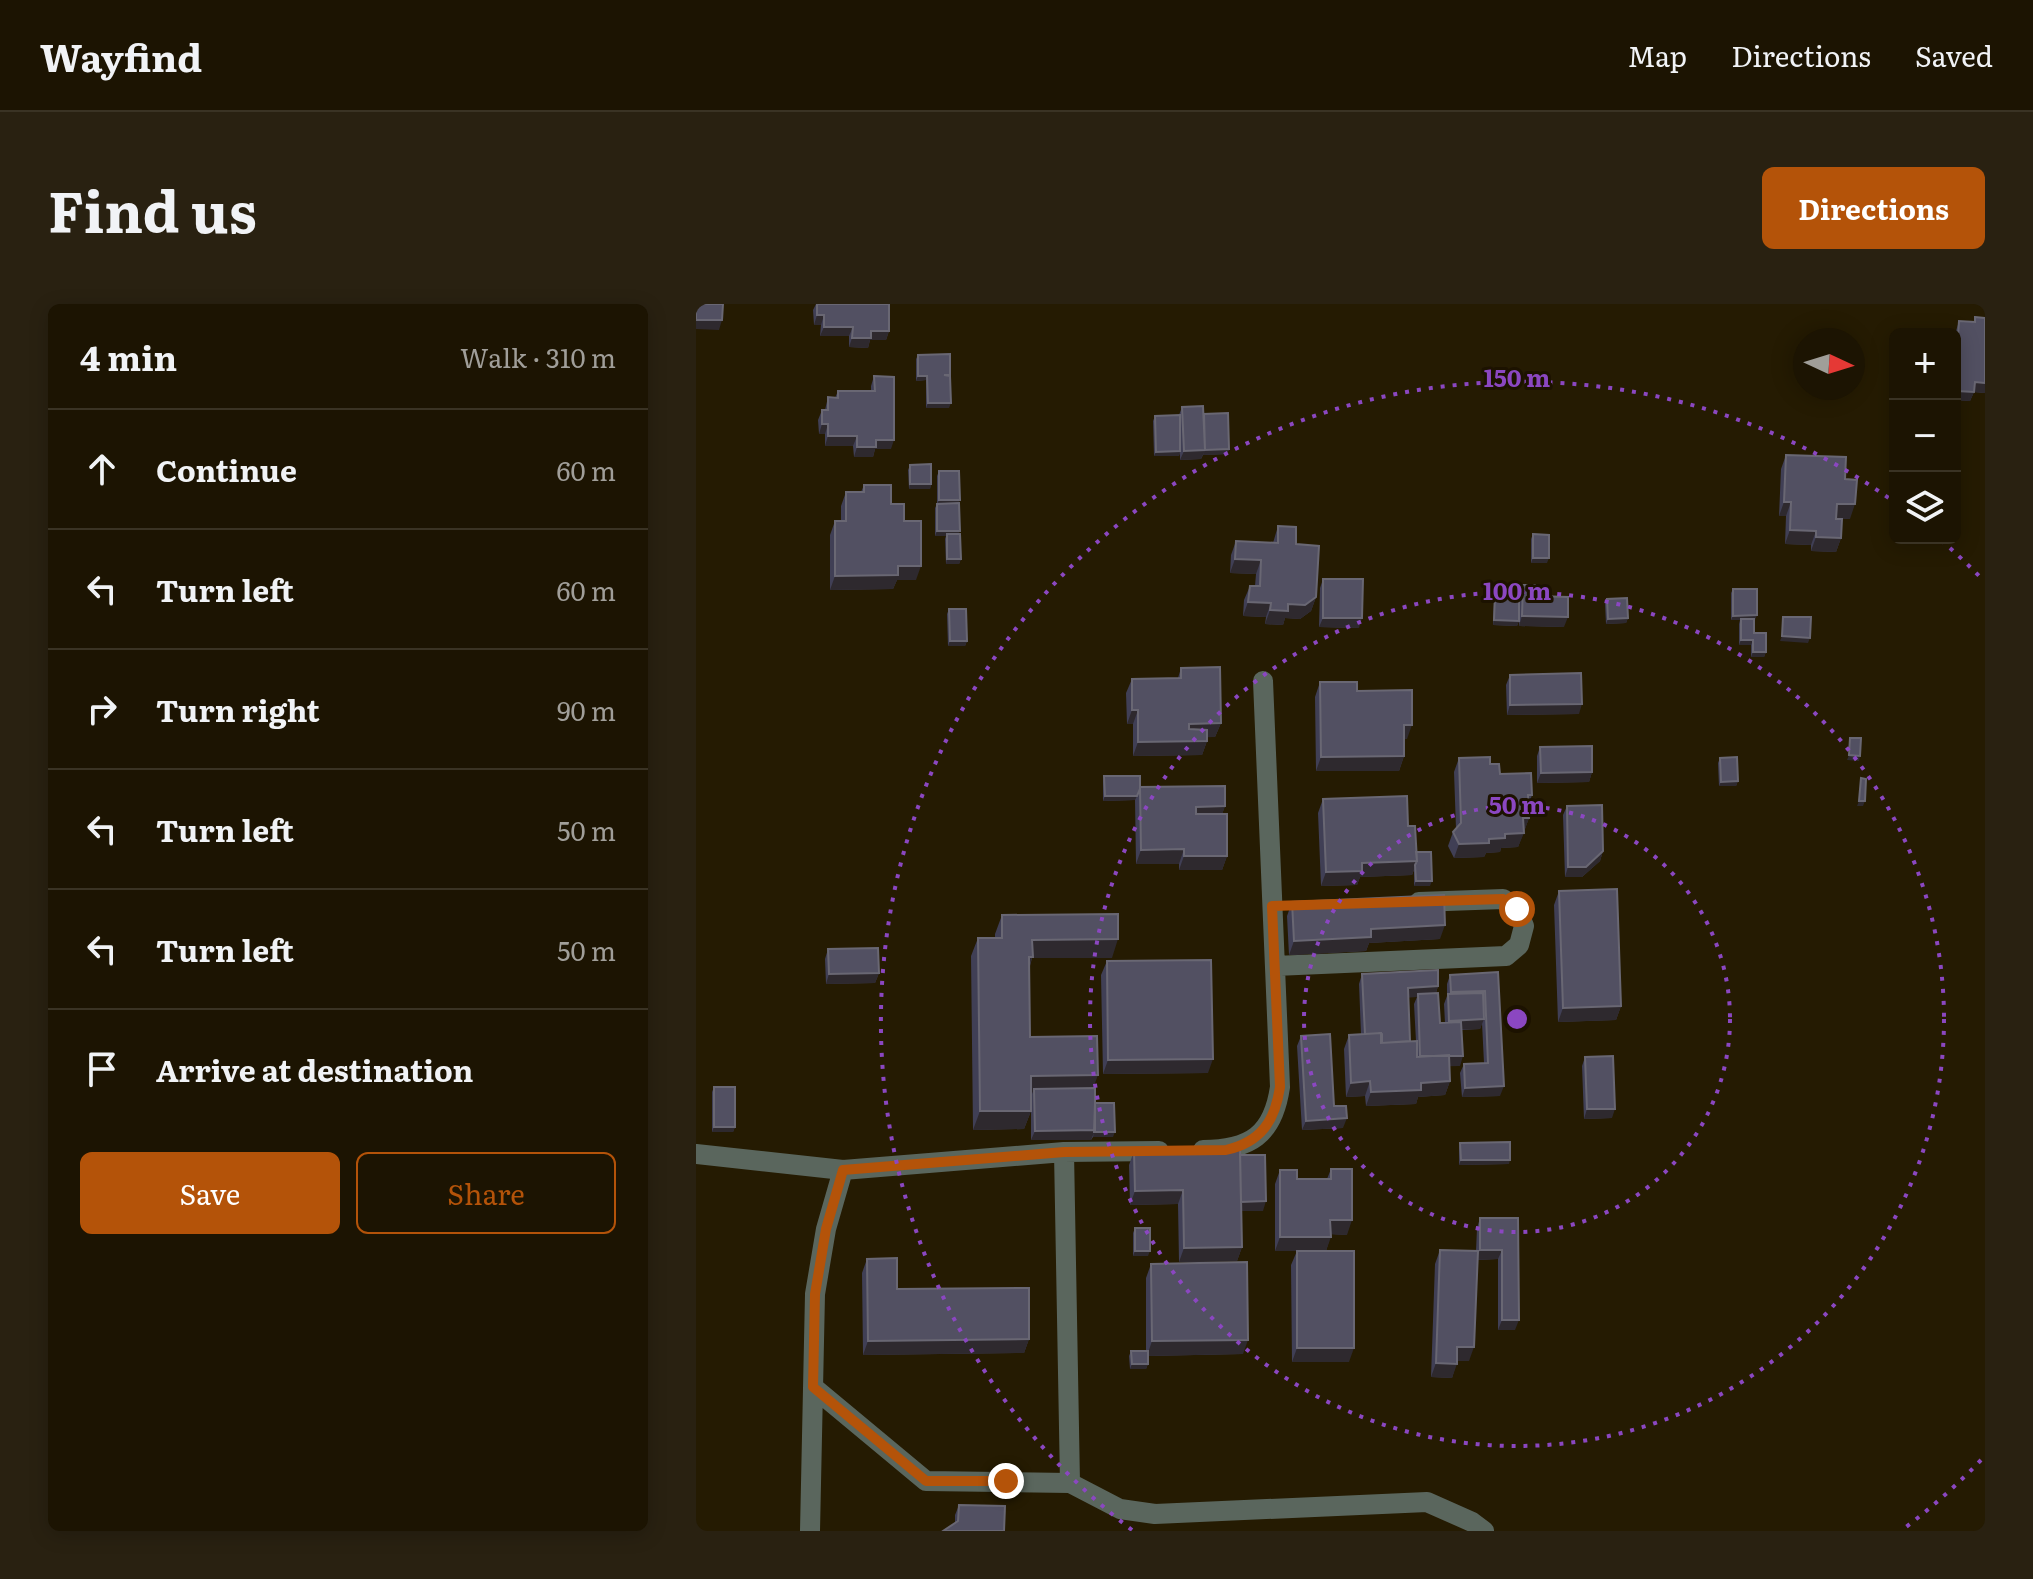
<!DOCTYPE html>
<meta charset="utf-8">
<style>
:root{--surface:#1c1402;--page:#292111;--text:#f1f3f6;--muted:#a09e99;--line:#3a3324;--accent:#b45309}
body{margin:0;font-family:Literata,serif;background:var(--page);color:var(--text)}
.controls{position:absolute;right:24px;top:24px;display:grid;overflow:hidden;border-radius:12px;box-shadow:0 4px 20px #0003}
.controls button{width:72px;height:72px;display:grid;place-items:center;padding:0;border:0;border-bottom:2px solid var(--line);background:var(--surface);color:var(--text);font:40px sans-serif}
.compass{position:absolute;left:1097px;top:24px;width:72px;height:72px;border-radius:50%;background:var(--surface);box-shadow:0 4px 20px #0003;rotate:94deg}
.stop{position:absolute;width:24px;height:24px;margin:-18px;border:6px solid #b45309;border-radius:50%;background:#fff}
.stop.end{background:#b45309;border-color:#fff;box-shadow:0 2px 8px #0008}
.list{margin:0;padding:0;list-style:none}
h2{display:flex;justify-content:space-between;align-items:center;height:104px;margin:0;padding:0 32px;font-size:34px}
h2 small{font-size:26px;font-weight:400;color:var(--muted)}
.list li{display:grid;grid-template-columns:52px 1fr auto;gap:24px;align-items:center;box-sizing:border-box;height:120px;padding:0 32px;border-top:2px solid var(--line)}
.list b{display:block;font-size:30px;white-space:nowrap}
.list em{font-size:26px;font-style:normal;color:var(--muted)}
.actions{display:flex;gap:16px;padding:24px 32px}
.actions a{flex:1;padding:18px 0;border:2px solid var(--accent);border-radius:12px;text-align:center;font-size:28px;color:var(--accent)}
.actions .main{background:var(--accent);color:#fff}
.icon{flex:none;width:44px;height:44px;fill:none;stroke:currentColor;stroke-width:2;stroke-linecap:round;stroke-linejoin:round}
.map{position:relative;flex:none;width:1289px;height:1227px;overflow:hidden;border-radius:12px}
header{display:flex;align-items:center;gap:48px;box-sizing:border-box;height:112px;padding:0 40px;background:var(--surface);border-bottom:2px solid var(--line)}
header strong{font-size:38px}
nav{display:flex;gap:44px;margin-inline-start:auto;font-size:28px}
.intro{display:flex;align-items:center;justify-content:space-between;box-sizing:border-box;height:192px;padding:0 48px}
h1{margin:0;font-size:56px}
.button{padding:20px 36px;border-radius:12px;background:var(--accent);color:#fff;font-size:28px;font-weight:700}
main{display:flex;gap:48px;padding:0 48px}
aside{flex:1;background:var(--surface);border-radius:12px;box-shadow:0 4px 20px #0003}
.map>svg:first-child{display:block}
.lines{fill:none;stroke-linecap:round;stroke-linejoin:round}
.minor{stroke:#5a665d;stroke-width:20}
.wall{fill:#403f55;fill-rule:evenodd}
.shaded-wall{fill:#2e292e}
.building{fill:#525062;stroke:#696773;stroke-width:2}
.route{stroke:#b45309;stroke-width:10}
.ring{fill:none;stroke:#8b47c1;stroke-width:4;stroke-dasharray:4 8}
.centre{fill:#8b47c1;stroke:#1c1200;stroke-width:4}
.ring-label{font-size:24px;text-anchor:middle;font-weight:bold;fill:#8b47c1;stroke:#1c1200;stroke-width:6;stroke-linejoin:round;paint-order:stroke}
</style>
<header>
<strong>Wayfind</strong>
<nav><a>Map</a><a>Directions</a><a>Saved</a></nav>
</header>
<div class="intro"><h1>Find us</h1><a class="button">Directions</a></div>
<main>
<aside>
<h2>4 min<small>Walk · 310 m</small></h2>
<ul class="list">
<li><svg class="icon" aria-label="ahead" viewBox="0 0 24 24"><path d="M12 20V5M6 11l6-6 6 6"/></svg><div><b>Continue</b></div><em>60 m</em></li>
<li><svg class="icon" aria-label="left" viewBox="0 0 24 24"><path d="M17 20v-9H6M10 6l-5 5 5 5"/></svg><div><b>Turn left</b></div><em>60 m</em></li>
<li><svg class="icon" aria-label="right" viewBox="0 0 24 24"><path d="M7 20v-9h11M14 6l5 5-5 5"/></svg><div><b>Turn right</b></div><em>90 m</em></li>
<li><svg class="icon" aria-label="left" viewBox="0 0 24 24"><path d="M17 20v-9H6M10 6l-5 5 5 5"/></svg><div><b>Turn left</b></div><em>50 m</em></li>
<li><svg class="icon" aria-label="left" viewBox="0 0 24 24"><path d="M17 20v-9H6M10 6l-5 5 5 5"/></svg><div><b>Turn left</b></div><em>50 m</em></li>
<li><svg class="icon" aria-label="arrive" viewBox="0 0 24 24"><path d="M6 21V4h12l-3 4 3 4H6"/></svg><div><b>Arrive at destination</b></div></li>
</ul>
<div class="actions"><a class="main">Save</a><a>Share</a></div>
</aside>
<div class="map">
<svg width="1289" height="1227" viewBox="0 0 1289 1227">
<rect width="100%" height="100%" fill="#251b02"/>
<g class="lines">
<!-- minor -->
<path class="minor" d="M579 662 810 652 823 641 828 622 821 605 807 595 723 598
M507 846C554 846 577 831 584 783L567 377
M368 848 374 1179
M0 850 147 866 368 848 463 847
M117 1083 230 1177 374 1179 424 1205 459 1210 731 1198 776 1218 788 1227
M114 1227 119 990 130 925 147 866"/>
</g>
<!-- wall -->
<path class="wall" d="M120 0H193V27L190 36H174L172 44 153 43V32H124L125 21H118L117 6Z
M1279 13 1289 14V89L1278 88 1274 97 1259 96 1260 27 1263 17 1278 18Z
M222 51 254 71 253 104H230V76L220 77V55Z
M178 72 195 145H179L177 153H158L157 142H129V130H123L122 116 126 106H129L132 93 139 94 142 87H175V82Z
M486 103 508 110 533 145 531 150 507 151 505 155 484 156V148L483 152H458L457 117 459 112 483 111Z
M1090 151 1149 175 1154 215 1140 214 1145 234 1140 248 1115 247V241L1089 240 1090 212H1083L1085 165Z
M214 161 235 180 234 185H213L212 166Z
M243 167 263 199V230L265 255 263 260H250L249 235 250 232H239V204L241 200V172Z
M168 181 195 200 208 217 220 276H201L197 285 134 286V231L139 217H145V202L150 188H165Z
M582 222 600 240 620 293 615 307 604 315 589 314 587 321 569 320 570 313 547 312 548 296 554 282H559L560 270 534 269 535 251 540 237 577 239Z
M837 230 851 259H835V235Z
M627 275 663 324 623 323 624 284Z
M827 281 868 323 823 322 824 290Z
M1037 285 1059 316H1058V329L1070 348 1068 353H1055V341H1043V320L1044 316H1035V289Z
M799 291 823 317 821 322 797 321 798 296Z
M911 295 932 314 930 319 910 320 909 300Z
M253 305 271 337 269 342H252L251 310Z
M485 364 525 419 519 433H511V437L506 451 437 452V420H431L430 389 436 375 482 374Z
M814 371 883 410 811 411 810 381Z
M624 378 661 387 711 435H708V452L703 467H620L619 393Z
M844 443 896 468 893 478 841 479V452Z
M763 454 794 460 804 470 836 491 833 500V514L822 543 805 544 804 548 790 549 788 553 758 554 752 542 757 528 760 525 758 468Z
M1024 454 1042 477 1040 482H1023L1022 459Z
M408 472 444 484 529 502 526 510 531 552 526 566H483V560H440L439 496 407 497V477Z
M627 495 712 522 720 548 734 582H718V566L716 571 664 573 661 581 625 582 622 509Z
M871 502 907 547 904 557 886 573H869L867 511Z
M863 587 925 702 920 716 862 718 858 601Z
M596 598 744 635 673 639 670 647 593 651 591 612Z
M306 611 416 654H336L334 662V733L397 784 399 799 417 833H397L395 836H335V807L328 825 277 826 275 652 282 634H299V630Z
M132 645 183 669 179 679 130 680 129 655Z
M411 657 512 769 407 770 405 671Z
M802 668 804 792 766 793 764 769 768 760 788 759 786 719 784 725 766 726 764 762H753L754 777 749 791 722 793 720 800 670 802 669 792 650 793 648 745 653 731 665 730 663 680 666 670 742 682 740 689 744 719H749L748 700 751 692V680L754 671ZM712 693H721L718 700 720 737H714Z
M605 732 647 824 606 826 601 742Z
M889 753 916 814 888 815 886 762Z
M18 783 39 823 37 828H16V788Z
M764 839 813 860 763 861V843Z
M438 847 544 851 567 907H545L546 943 541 957 483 958 482 900 434 901 433 861Z
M635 865 651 931 635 930 630 947H579V880L584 866 601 875H631Z
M784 914H822L819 1026H802V955L781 956 773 1057H761L756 1074 735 1073 739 960 744 946 780 947 781 924Z
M439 924 452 952H437V929Z
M601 947 653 1058H596L595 961Z
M171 955 201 985 333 1035 328 1049 167 1051 166 969Z
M455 960 547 1050 452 1052V1060L450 1065H434L433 1052 435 1047H450V974Z
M263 1201 308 1227 259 1219V1211Z"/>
<!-- shaded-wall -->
<path class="shaded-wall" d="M121 11H128L125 21H118Z
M0 16H26L23 26 0 25Z
M128 23H157L153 32H124Z
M175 27H193L190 36H174L172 44 153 43 156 34Z
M222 72H231L230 76 220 77Z
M1279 78 1289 79V89L1278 88 1274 97 1259 96 1261 87Z
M232 99H255L253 104H230Z
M126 120H132L129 130H123Z
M132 132H161L157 142H129Z
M180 136H198L195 145H179L177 153H158L161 143Z
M533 145 531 150 507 151 509 146Z
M509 146 505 155 484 156 488 147Z
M484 147 483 152H458L460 148Z
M214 180H235L234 185H213Z
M243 196H264L262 201H241Z
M1088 198H1095L1090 212H1083Z
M1141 200H1159L1154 215 1136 214Z
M1094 226 1120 227 1115 241 1089 240Z
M241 227H264L262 232H239Z
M1120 233 1145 234 1140 248 1115 247Z
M837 254H853L851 259H835Z
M251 255H265L263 260H250Z
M539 255 565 256 560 270 534 269Z
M202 262H225L220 276H201L197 285 134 286 139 272Z
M620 293 615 307 604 315 589 314 587 321 569 320 574 306 592 300Z
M552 298 575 299 570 313 547 312Z
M1061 311 1059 316H1035L1037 312Z
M826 312 872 313 868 323 823 322Z
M627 314H666L663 324 623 323Z
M932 314 930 319 910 320 912 315Z
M798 316 823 317 821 322 797 321Z
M1086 332 1114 334 1112 339 1084 337Z
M1045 336H1057L1055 341H1043Z
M254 337H271L269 342H252Z
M1057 348H1070L1068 353H1055Z
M886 400 883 410 811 411 814 401Z
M436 406H442L437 420H431Z
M525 419 519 433 488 434 493 420Z
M708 421H716L711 435H703Z
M511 437 506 451 437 452 442 438Z
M1153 451 1164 452 1163 457 1151 456Z
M708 452 703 467H620L625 453Z
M896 468 893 478 841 479 845 469Z
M1042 477 1040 482H1023L1025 478Z
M409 492H441L439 496 407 497Z
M1163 497H1169L1167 502H1161Z
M529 502 524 516 495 517 500 503Z
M827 514H833L828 528Z
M828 529 822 543 805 544 804 548 790 549 788 553 758 554 763 540 793 535 809 530Z
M488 545 483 560H440L445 546Z
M907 547 904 557 886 573H869L872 563Z
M488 552H531L526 566H483Z
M721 557 716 571 664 573 661 581 625 582 630 568 666 559Z
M720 577H736L734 582H718Z
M749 621 744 635 673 639 670 647 593 651 598 637 675 625Z
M422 635 416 654H336L330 671 336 636Z
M183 669 179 679 130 680 133 670Z
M742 682 739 692 722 690 721 693 708 694 712 684Z
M789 687 785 696 752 698 755 688Z
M925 702 920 716 862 718 867 704Z
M788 715 784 725 750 726 753 717Z
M767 752 764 762 721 763 724 754Z
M517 755 512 769 407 770 412 756Z
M402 771 395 790 338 785 336 790 328 791 335 772Z
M674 777 669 792 650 793 655 779Z
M754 777 749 791 722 793 720 800 670 802 675 788 725 779Z
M808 782 804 792 766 793 769 784Z
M891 805H919L916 814 888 815Z
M284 807H335L328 825 277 826Z
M651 814 647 824 606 826 610 817Z
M18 823H39L37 828H16Z
M399 826 395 836H335L339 827Z
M398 828H419L417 833H397Z
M765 856H814L813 860 763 861Z
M487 886 482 900 434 901 439 887Z
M570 897 567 907H542L545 898Z
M634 916H656L651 931 629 930Z
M584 933H635L630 947H579Z
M546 943 541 957 483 958 488 944Z
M784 946H806L802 955 780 956Z
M439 947H454L452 952H437Z
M806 1016H823L819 1026H802Z
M333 1035 328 1049 167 1051 172 1037Z
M552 1036 547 1050 451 1052 456 1037Z
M761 1043H778L773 1057H756Z
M601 1044H658L653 1058H596Z
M740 1059 761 1060 756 1074 735 1073Z
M436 1060H452L450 1065H434Z"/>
<!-- building -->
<path class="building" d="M0 0H27L26 16H0Z
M121 0H193V27H175V34H156L157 23H128V11H121Z
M1279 13 1289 14V79L1279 78 1278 88 1261 87V76L1259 75 1263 17 1279 18Z
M254 50V71H248L254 72 255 99H232L231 72H222V51Z
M178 72 198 73V136H180V143H161V132H132V120H126V106H132V93L142 94V87H179Z
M507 102 509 146 488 147 486 103Z
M532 109 533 145 509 146 508 110Z
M484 111V147L460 148 459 112Z
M1090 151 1150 153 1149 175 1161 176 1159 200H1141L1140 215H1146L1145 234 1120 233V227L1094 226 1095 198H1088Z
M235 160V180H214V161Z
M243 167H263L264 196H243Z
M168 181H195V200H208V217H225V262H202V271L139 272V217H150V188H168Z
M263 199 264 227H241V200Z
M582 222 600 223V240L623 242 620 293 609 301 592 300V307L574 306 575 299 552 298 554 282H564L565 256 539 255 540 237 582 239Z
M251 230H264L265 255H251Z
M837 230 853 231V254H837Z
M627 275H667L666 314H627Z
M827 281H839V292L872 293V313L826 312Z
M1037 285H1061V311L1037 312Z
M799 291 823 292V317L798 316Z
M931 294 932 314 912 315 911 295Z
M253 305H270L271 337H254Z
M1087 313H1115L1114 334 1086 332Z
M1045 315H1058V329H1070V348H1057V336H1045Z
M524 363 525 419 493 420V425L511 426V437L442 438V406H436V375L485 374V364Z
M885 369 886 400 814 401V371Z
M624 378H661V387L716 386V421H708V452L625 453Z
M1154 434H1165L1164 452 1153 451Z
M896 442V468L845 469 844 443Z
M794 453V460H803L804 470 835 469 836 491H832L833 514H827L828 529 809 530V534L793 535V539L763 540 757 528 765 519 763 454Z
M1041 453 1042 477 1025 478 1024 454Z
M408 472H444V485L441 492H409Z
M1165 474 1170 475 1169 497H1163Z
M529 482V502L500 503V510H531V552H488V545L445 546 444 483Z
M711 492 712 522H719L721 557 666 559V567L630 568 627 495Z
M906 501 907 547 890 563H872L871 502Z
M720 548H735L736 577H720L719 561 721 557Z
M921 585 925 702 867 704 863 587Z
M748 591 749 621 675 625V633L598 637 596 598Z
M422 610V635L336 636 337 653H333L334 733 401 732 402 771 335 772V807H284L282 634H306V611Z
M182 644 183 669 133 670 132 645Z
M515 656 517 755 412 756 411 657Z
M742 666V682L712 684 714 737 686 739V730L685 729 669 730 666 670Z
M802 668 808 782 769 784 768 760 792 759 789 687 755 688 754 671Z
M742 689 744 719 765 718 767 752H724L722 690Z
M787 689 788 715 753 717 752 690Z
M685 729V739L721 737V753L753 751 754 777 725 779V786L675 788 674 777 655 779 653 731Z
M634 730 638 802H650L651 814 610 817 605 732Z
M917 752 919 805H891L889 753Z
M18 783H39V823H18Z
M399 784V826L339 827 338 785Z
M399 799H418L419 828H398Z
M814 838V856H765L764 839Z
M544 845 546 943 488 944 487 886 439 887 438 847Z
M544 851H569L570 897 545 898Z
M635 865H656V916H634L635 933H584V866H601V875H635Z
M784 914H822L823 1016H806V946H784Z
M439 924H454V947H439Z
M744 946 782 947 778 1043H761V1060L740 1059Z
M601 947H658V1044H601Z
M201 954V985L333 984V1035L172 1037 171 955Z
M551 958 552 1036 456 1037 455 960Z
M435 1047H452V1060H436Z
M263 1201 309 1202 308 1227H247L262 1217Z"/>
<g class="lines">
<!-- route -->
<path class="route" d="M310 1177H230L117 1083 119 990 130 925 147 866 368 848 530 846C565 838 579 817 584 783L576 602 807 595 821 605"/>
</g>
<!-- distance rings -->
<g class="ring">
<circle cx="821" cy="715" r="213"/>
<circle cx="821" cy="715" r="427"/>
<path d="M1285 1156A640 640 0 0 1 1206 1226M436 1226A640 640 0 0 1 1197 197M1245 236A640 640 0 0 1 1285 274"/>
</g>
<circle cx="821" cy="715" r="12" class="centre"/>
<g class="ring-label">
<text x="821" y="83">150 m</text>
<text x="821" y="296">100 m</text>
<text x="821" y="510">50 m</text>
</g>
</svg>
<div class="controls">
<button>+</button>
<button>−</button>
<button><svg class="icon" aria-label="layers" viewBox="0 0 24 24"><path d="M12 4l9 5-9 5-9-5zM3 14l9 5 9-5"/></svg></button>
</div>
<svg class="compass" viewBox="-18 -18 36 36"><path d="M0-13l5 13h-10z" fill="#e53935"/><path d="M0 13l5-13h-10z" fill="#a09e99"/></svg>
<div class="stop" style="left:821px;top:605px"></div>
<div class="stop end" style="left:310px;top:1177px"></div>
</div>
</main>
